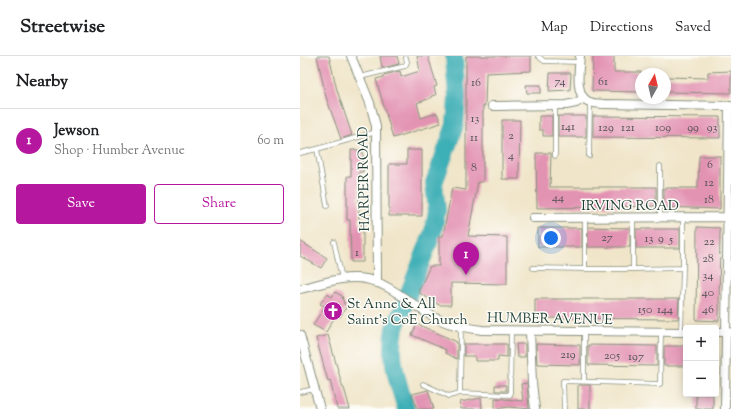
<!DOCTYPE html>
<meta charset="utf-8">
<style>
:root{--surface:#fff;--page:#f2f2f2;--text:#202124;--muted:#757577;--line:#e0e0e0;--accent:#b5179e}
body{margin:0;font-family:"Sorts Mill Goudy",serif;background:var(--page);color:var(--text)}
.controls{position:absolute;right:12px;bottom:12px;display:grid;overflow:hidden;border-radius:4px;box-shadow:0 2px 10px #0003}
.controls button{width:36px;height:36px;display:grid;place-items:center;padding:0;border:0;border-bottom:1px solid var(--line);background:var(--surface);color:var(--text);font:20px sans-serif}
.compass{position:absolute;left:335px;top:12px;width:36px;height:36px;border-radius:50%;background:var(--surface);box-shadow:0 2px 10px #0003;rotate:8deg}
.you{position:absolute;left:251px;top:182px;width:14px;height:14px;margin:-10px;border:3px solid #fff;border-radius:50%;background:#1a73e8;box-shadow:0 0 0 6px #1a73e833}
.badge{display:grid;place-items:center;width:26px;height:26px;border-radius:50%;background:var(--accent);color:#fff;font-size:13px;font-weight:700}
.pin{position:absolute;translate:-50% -33px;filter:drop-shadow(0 1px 2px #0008)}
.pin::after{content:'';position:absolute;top:21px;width:14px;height:12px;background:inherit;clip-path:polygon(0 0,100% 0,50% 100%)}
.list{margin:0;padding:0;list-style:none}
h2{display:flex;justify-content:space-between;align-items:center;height:52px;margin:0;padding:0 16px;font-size:17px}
h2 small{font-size:13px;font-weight:400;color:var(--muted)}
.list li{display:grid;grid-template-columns:26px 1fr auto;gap:12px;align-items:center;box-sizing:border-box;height:64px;padding:0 16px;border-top:1px solid var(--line)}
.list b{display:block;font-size:15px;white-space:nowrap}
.list p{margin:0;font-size:13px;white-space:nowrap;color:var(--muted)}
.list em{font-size:13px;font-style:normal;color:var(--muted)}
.actions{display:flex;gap:8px;padding:12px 16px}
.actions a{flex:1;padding:9px 0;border:1px solid var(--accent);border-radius:4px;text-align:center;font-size:14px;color:var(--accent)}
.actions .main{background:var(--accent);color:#fff}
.map{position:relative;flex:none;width:431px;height:353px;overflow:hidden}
header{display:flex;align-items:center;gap:24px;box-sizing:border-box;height:56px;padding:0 20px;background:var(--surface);border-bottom:1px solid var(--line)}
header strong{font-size:19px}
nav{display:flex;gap:22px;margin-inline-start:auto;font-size:14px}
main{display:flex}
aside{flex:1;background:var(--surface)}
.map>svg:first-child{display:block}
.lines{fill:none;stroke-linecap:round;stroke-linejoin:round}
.river{stroke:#3eafb6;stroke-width:18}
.building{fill:#e393b2}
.service-casing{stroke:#88917e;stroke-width:5.5}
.minor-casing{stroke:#88917e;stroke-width:10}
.service{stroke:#fff;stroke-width:4}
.minor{stroke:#fff;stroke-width:8}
.labels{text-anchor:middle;stroke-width:3;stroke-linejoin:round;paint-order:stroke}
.number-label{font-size:12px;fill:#505254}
.street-label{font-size:14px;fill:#1f3d34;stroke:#fdfcf7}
.poi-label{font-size:14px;fill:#1f3d34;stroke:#fdfcf7;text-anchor:start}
</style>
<header>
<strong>Streetwise</strong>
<nav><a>Map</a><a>Directions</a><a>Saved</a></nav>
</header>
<main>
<aside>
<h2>Nearby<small></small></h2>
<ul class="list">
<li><span class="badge">1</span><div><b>Jewson</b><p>Shop · Humber Avenue</p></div><em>60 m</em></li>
</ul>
<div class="actions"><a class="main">Save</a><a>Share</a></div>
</aside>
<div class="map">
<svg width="431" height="353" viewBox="0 0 431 353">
<rect width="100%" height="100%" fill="#fdfcf7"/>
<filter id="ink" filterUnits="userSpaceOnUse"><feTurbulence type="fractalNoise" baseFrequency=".025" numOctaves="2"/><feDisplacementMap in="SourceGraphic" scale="8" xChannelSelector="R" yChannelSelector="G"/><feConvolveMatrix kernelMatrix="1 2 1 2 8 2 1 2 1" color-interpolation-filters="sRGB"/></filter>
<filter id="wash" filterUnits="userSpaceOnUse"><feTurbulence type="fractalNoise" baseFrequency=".012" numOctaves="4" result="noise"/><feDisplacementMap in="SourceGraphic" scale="16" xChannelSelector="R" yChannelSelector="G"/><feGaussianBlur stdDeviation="0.9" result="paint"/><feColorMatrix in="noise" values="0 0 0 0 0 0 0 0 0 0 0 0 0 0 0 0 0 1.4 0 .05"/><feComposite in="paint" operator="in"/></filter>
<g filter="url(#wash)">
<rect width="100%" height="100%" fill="#f0e5c9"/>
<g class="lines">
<!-- river -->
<path class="river" d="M106 353C97 322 89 305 95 272L133 176 137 155 134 127 155 69 157 42 154 0"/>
</g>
<g id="blocks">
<!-- building -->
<path class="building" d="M17 0H29L37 34 52 79 41 83 26 41Z
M80 0H97L99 8 82 12Z
M117 0H128L137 30 134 31 136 39 131 40V42L117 47 121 62 137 57 141 67 93 82 76 23 84 21V19L100 15 101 21 120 15Z
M166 0H231V15L186 17 185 50H183V126H178L168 180 207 181V228L151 227V249H139L118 236 130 210H139V180H143L152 132 166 134Z
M293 0H314V16H341V36L292 35Z
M431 15V37L365 36V21L408 22V16Z
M250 17H271L270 34 249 35Z
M226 29H241V37H227Z
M239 60H252V80H243V74H239Z
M258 60H286V81H258Z
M293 60 420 61V82L293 81Z
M202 64H220L219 123H202Z
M51 94H63V116H59V169H63V206H51L50 164H47V120H51Z
M107 94H122V160H89V108H107Z
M236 97H251L250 131H356V150L237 152Z
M399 100H420V153L364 151V132H398Z
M288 171 330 172V191H288Z
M397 171 420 172 419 265 396 264Z
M238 172H282V191H238Z
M336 173H380V192H336Z
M0 185 27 202 21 212 0 200Z
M35 236 42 240 44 248 47 250 40 261 36 259 26 276 13 269 25 250 20 248 27 238 32 241Z
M235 243H379L378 263 235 262Z
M117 268 157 286V303L145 297 146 294 112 279Z
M28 279 43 332H44L50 353H37L30 324 28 325 16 282Z
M164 288H207V301L198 300V305H175V300H164Z
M216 288H225V301H217Z
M236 288 280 289V309L237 308Z
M288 289 357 290V310L288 309Z
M364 290H386V310H364Z
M227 327 229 353 209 351 195 353V342L223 345 221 328Z
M195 329H206V335H195Z
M278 329H290V353H278Z
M128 334 134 353H117L112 338Z
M396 338H413V353H396Z
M181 342 182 353H161L160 346Z"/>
</g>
</g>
<g filter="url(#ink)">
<use href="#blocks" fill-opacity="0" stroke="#88917e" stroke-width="1"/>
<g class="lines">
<!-- service casing -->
<g class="service-casing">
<path id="service" d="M238 0 244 5 279 6
M60 21 105 10 107 6 106 2
M255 50V100
M17 93 76 76
M0 97 17 93 27 150
M289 100 290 46
M360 161V110
M34 186 42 223
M233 212 285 213V162
M383 212V161
M285 213H333V162
M333 213 383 212 381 276
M284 325V276
M123 328 149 340 160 337 161 271
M0 336 15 333
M160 337 210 339 211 274
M264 353 263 325 360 328 361 276"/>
</g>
<!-- minor casing -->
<g class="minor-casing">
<path id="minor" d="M51 0 70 47 76 70 77 227
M280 0C279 13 274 41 290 46 294 48 299 47 303 48L431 50
M192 50 266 49 276 47 284 42
M233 162 428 161
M0 233C21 228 44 219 66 223 94 229 115 253 140 264 154 270 168 272 182 274L386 276
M230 275 232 327 235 353
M416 276H430
M0 279 20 353
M425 353 429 50"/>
</g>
<!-- service -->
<use href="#service" class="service"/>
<!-- minor -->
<use href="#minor" class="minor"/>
</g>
</g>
<!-- icons -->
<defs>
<g id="church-disc" transform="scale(1)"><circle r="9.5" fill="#b5179e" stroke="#fdfcf7"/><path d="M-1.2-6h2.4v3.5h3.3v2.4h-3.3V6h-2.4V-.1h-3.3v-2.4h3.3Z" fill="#fff"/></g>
</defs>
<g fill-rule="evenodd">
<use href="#church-disc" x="33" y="255"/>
</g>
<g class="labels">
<!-- number labels -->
<g class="number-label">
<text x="260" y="29">74</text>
<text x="303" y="29">61</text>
<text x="176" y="30">16</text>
<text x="175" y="66">13</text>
<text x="268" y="74">141</text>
<text x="306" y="75">129</text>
<text x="328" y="75">121</text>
<text x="363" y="75">109</text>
<text x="393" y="75">99</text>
<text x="412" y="75">93</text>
<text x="211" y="83">2</text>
<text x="174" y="85">11</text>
<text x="211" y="103">4</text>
<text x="410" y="112">6</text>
<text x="174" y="115">8</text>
<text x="409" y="130">12</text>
<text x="258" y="145">44</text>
<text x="409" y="147">18</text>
<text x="307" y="185">27</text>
<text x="349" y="186">13</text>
<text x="361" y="186">9</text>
<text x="371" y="187">5</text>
<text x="409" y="189">22</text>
<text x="57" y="200">1</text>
<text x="408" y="206">28</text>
<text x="408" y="223">34</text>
<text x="408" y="240">40</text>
<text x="345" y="257">150</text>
<text x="365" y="257">144</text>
<text x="408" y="257">46</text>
<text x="268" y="302">219</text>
<text x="312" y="303">205</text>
<text x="336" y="304">197</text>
</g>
<!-- street labels -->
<g class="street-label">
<text transform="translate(63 123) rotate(-91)" y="5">HARPER ROAD</text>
<text x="330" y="154">IRVING ROAD</text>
<text transform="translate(250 262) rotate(1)" y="5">HUMBER AVENUE</text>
</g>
<!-- poi labels -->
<g class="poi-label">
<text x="47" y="252">St Anne &amp; All<tspan x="47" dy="16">Saint’s CoE Church</tspan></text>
</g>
</g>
</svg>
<div class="controls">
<button>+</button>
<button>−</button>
</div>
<svg class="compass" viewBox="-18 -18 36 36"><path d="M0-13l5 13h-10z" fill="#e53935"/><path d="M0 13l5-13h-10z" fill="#757577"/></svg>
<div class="you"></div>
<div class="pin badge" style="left:166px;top:219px">1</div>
</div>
</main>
